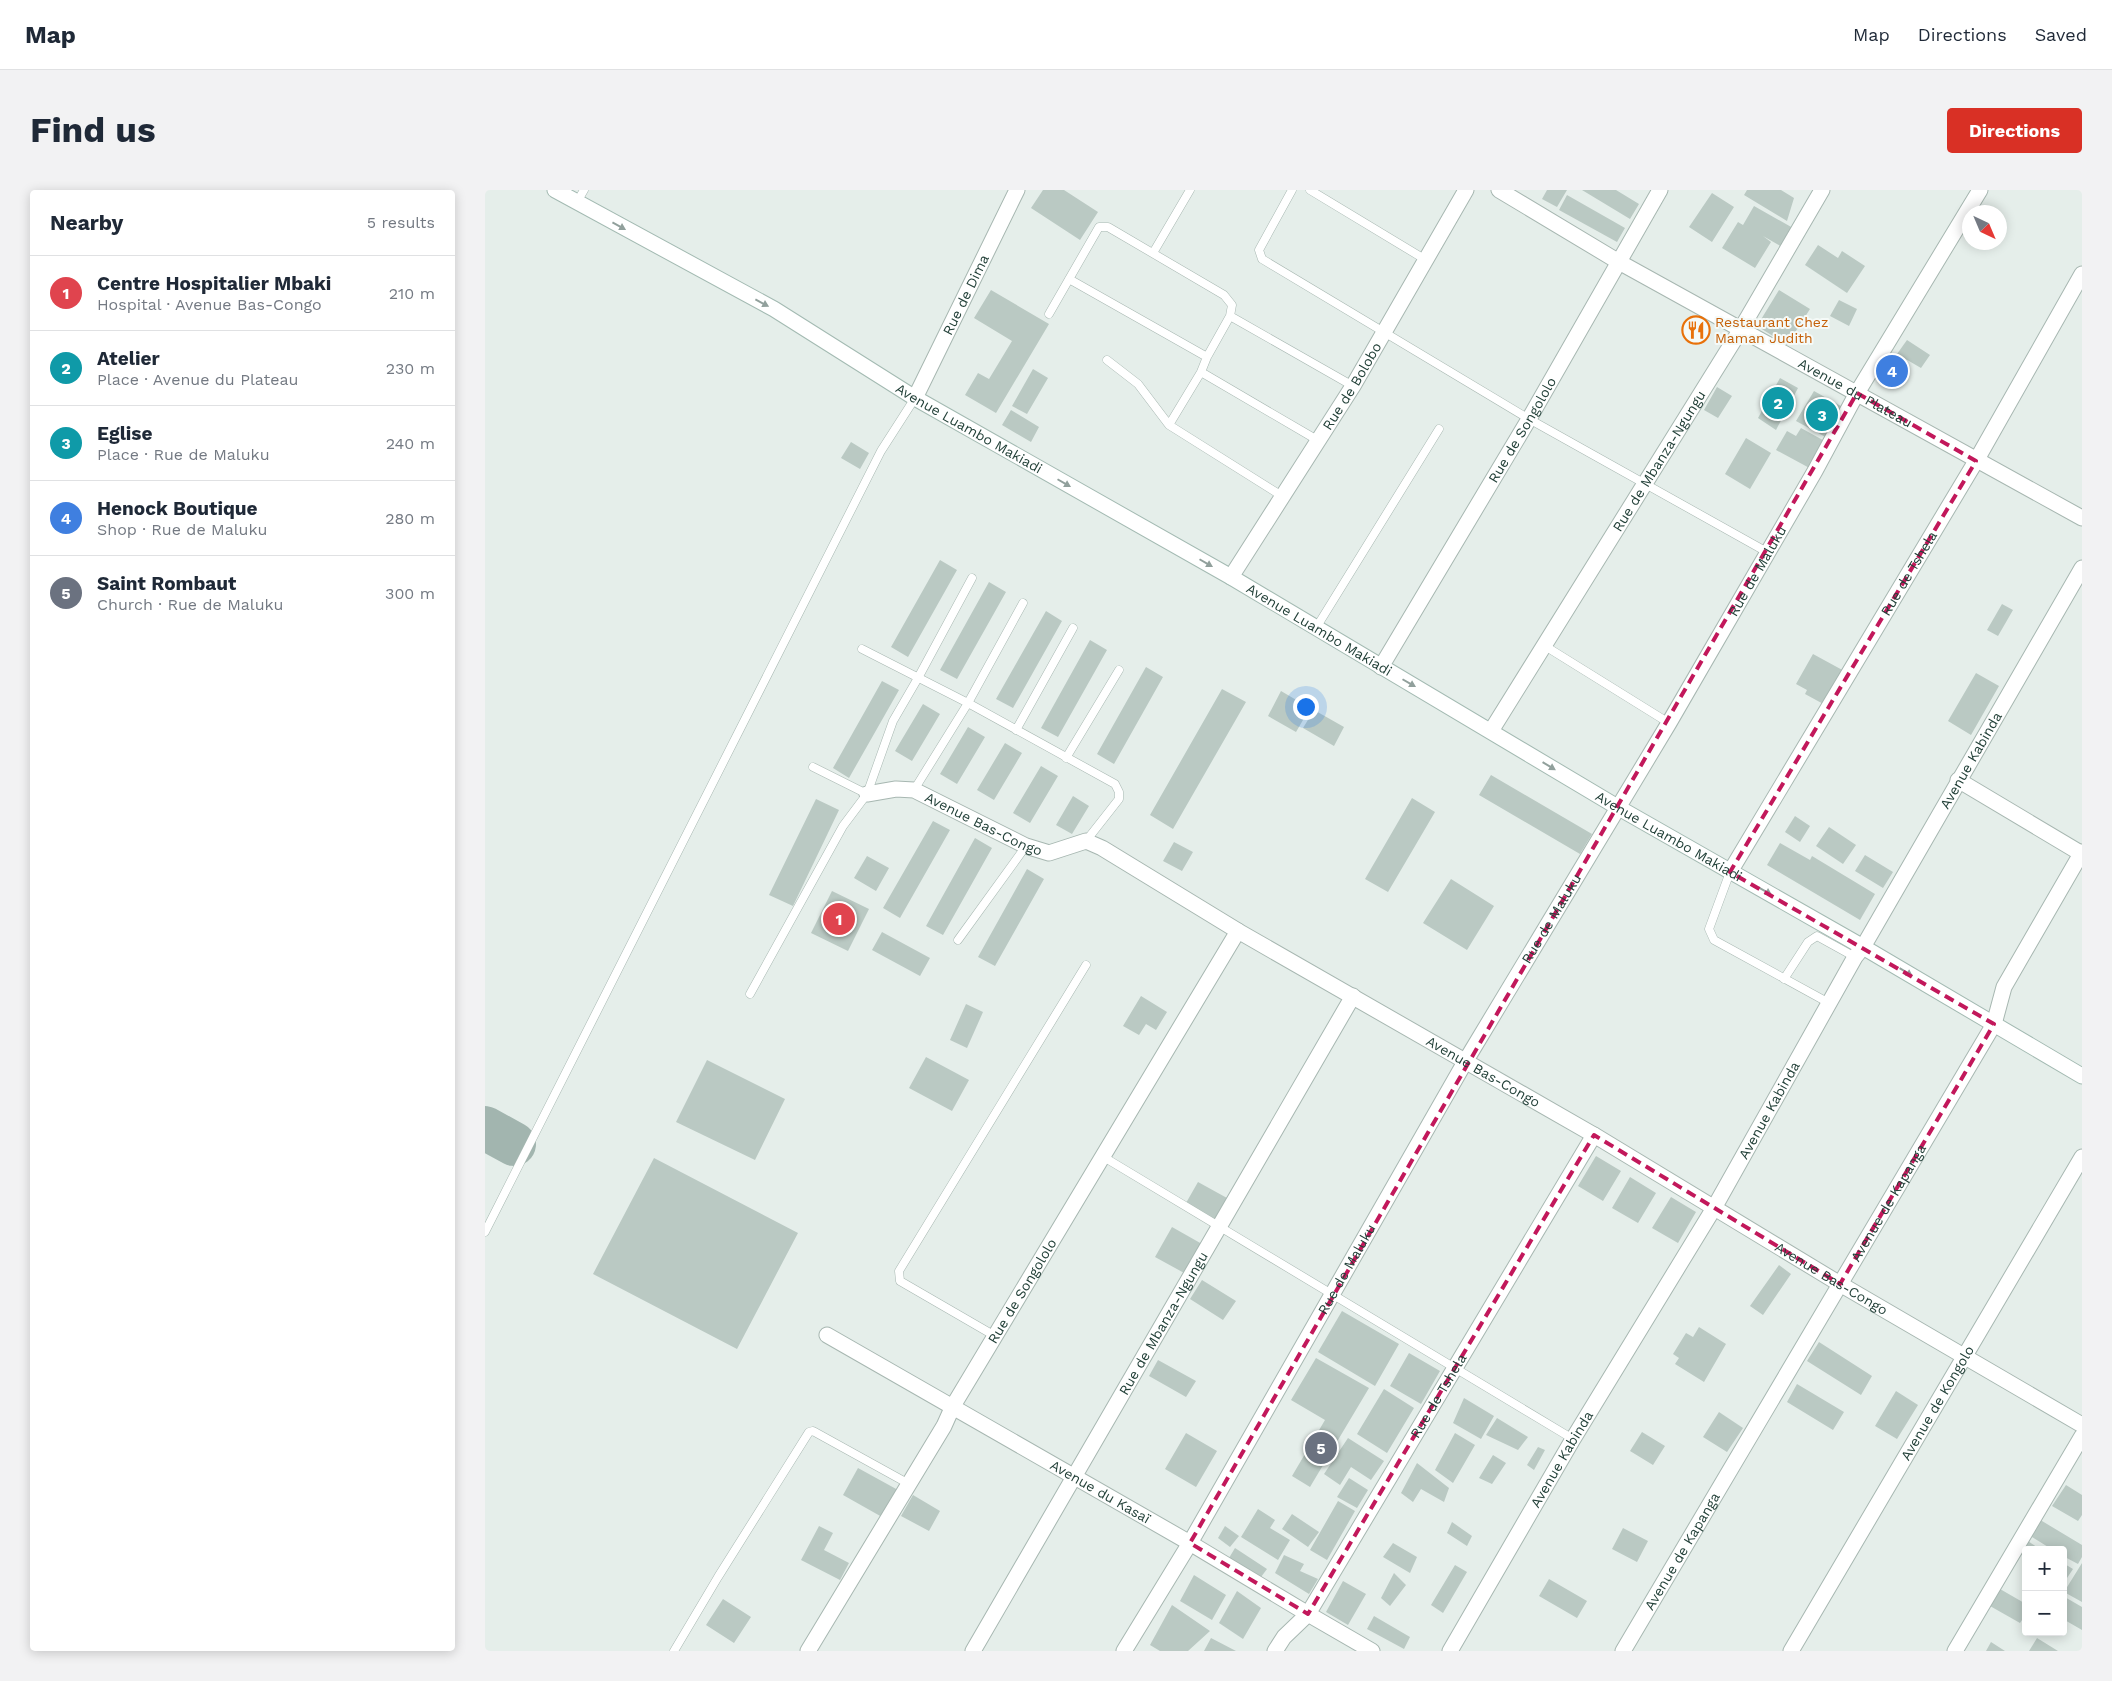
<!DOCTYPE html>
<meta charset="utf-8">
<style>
:root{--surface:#fff;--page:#f2f2f3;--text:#1f2937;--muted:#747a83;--line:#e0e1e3;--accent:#d93025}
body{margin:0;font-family:"Work Sans",sans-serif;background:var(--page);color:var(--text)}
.controls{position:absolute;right:15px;bottom:15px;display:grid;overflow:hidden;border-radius:5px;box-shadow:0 2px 12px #0003}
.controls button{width:45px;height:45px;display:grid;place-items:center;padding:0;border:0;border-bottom:1px solid var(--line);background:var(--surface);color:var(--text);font:25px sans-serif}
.compass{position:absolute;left:1477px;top:15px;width:45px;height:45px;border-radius:50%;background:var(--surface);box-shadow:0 2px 12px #0003;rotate:136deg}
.you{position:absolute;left:820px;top:516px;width:18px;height:18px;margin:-12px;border:4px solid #fff;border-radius:50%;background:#1a73e8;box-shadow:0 0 0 8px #1a73e833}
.badge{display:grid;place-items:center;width:32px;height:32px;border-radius:50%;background:var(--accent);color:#fff;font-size:16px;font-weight:700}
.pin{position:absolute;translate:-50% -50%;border:2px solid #fff;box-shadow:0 1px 5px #0006}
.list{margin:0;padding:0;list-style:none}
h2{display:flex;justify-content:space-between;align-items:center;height:65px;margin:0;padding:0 20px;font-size:21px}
h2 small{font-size:16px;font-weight:400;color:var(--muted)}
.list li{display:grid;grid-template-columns:32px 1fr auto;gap:15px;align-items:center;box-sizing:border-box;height:75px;padding:0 20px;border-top:1px solid var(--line)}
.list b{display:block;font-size:19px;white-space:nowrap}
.list p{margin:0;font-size:16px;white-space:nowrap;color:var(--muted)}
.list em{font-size:16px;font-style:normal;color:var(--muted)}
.map{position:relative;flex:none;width:1597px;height:1461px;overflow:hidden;border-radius:5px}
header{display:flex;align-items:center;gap:30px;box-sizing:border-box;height:70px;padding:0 25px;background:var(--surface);border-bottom:1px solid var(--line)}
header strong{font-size:24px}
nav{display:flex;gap:28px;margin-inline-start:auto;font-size:18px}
.intro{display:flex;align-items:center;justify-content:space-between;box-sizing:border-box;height:120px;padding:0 30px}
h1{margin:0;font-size:35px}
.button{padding:12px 22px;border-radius:5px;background:var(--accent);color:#fff;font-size:18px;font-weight:700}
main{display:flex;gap:30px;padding:0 30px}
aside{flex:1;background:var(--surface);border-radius:5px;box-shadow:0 2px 12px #0003}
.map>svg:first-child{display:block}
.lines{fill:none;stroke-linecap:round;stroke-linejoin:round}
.taxiway{stroke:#a2b5af;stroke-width:44}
.building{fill:#bac9c3}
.service-casing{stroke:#a7b7b1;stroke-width:9}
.minor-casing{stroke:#a7b7b1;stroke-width:17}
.tertiary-casing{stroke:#a7b7b1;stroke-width:17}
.secondary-casing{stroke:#a3bab2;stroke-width:17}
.service{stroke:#fff;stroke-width:8}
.minor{stroke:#fff;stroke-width:15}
.tertiary{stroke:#fff;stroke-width:15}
.secondary{stroke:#fff;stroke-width:15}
.oneway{fill:#91a09c}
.marked{fill:none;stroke:#c2185b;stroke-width:4;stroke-dasharray:10 6;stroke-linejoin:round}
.labels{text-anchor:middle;stroke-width:4;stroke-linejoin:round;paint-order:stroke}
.street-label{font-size:14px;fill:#234139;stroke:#f5faf8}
.food-label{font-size:14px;fill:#c56008;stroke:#f5faf8;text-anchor:start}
</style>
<header>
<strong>Map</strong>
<nav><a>Map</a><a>Directions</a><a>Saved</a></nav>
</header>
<div class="intro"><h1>Find us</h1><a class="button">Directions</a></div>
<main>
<aside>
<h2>Nearby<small>5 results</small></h2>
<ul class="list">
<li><span class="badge" style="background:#e0444e">1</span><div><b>Centre Hospitalier Mbaki</b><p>Hospital · Avenue Bas-Congo</p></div><em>210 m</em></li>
<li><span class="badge" style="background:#0f9aa8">2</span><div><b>Atelier</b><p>Place · Avenue du Plateau</p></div><em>230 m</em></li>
<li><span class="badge" style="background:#0f9aa8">3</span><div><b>Eglise</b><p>Place · Rue de Maluku</p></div><em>240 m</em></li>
<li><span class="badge" style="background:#3f7fe0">4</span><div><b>Henock Boutique</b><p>Shop · Rue de Maluku</p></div><em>280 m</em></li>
<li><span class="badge" style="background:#6b7280">5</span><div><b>Saint Rombaut</b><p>Church · Rue de Maluku</p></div><em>300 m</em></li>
</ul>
</aside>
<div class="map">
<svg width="1597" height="1461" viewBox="0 0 1597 1461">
<rect width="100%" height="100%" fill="#e5eeea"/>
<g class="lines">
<!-- taxiway -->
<path class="taxiway" d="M0 938 29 954"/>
</g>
<!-- building -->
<path class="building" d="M558 0H579L613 22 595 50 546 18Z
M1062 0H1082L1072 17 1057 9Z
M1097 0H1131L1154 14 1145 29Z
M1262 0H1296L1309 8 1302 31 1259 5Z
M1227 3 1249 17 1227 52 1204 37Z
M1082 5 1140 38 1132 52 1074 20Z
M1269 16 1308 38 1297 57 1278 46 1286 52 1270 78 1237 58 1253 32 1258 35Z
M1333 55 1353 68 1357 61 1380 76 1362 103 1320 75Z
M506 100 564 134 511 223 480 205 493 183 504 189 527 151 489 128Z
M1294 100 1325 119 1302 155 1272 136Z
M1354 110 1372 119 1364 136 1345 126Z
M1422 150 1445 165 1436 178 1412 164Z
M1405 172 1415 179 1408 189 1398 183Z
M548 179 563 188 542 224 527 216Z
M1295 188 1313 198 1291 240 1273 228Z
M1232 197 1247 206 1233 228 1219 220Z
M1329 201 1363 220 1346 250 1311 231Z
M526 220 554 237 546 252 517 235Z
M1316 238 1345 254 1330 281 1291 260 1302 241 1311 246Z
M1261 248 1286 263 1265 299 1240 284Z
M366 252 384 263 375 279 356 268Z
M455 370 472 380 423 467 406 457Z
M504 392 521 402 472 489 455 480Z
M1517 414 1528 420 1513 446 1502 440Z
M561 421 577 431 528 518 511 509Z
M605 450 622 460 573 547 556 538Z
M1328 464 1361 482 1342 516 1320 504 1322 500 1311 494Z
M661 477 678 487 629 574 612 564Z
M1491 483 1514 496 1486 545 1463 531Z
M397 491 414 500 364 588 348 578Z
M737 499 761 512 688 639 665 625Z
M796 501 825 518 811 542 783 526Z
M438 514 455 524 427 571 410 561Z
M829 520 859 537 849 556 818 538Z
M483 537 500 547 472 594 455 584Z
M520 553 537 563 509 610 492 600Z
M556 576 573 586 545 633 528 623Z
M1006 585 1107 644 1095 664 994 605Z
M588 606 604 616 587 644 571 635Z
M927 608 950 622 903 702 880 689Z
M331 609 354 620 308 716 284 705Z
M1310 626 1325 636 1315 652 1300 642Z
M448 631 465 640 415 728 398 718Z
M1344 637 1371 655 1358 674 1331 656Z
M490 648 507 658 458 745 441 736Z
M689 652 708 662 697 681 678 671Z
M1295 653 1325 670 1327 666 1390 704 1375 730 1282 675Z
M1380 665 1408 682 1398 698 1370 681Z
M382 666 404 678 391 701 369 688Z
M542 679 559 689 510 776 493 767Z
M966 689 1009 716 982 760 938 733Z
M347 701 384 719 363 761 326 743Z
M397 742 445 768 435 786 387 760Z
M656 806 682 822 671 840 661 834 654 845 638 836Z
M481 814 498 822 482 858 465 850Z
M441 867 484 890 467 921 424 898Z
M222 870 300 909 270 970 191 932Z
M1111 966 1136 981 1118 1011 1093 996Z
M169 968 313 1043 252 1159 108 1084Z
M1145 987 1171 1003 1153 1033 1127 1018Z
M713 992 742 1008 730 1030 701 1013Z
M1186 1007 1211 1022 1193 1053 1167 1038Z
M687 1037 717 1054 701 1084 670 1067Z
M1294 1075 1306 1084 1278 1125 1265 1116Z
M717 1090 751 1111 738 1130 705 1109Z
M857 1121 914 1154 890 1196 833 1162Z
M1214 1137 1241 1154 1219 1192 1190 1174 1194 1168 1188 1164 1201 1143 1208 1147Z
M1334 1152 1387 1186 1376 1205 1322 1171Z
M924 1163 955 1181 936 1214 905 1196Z
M831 1168 884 1198 825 1297 807 1286 840 1230 806 1210Z
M673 1170 711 1191 701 1207 664 1186Z
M1312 1194 1359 1222 1348 1240 1302 1212Z
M899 1199 929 1218 902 1263 872 1244Z
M1411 1201 1433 1215 1412 1249 1390 1236Z
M979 1208 1009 1226 996 1249 968 1233Z
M1234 1222 1258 1238 1242 1262 1218 1247Z
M1012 1228 1043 1247 1033 1260 1001 1245Z
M1157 1242 1180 1256 1168 1275 1145 1261Z
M701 1243 732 1261 711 1297 680 1279Z
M970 1243 990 1255 968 1293 950 1280Z
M863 1248 899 1271 886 1290 866 1277 855 1295 839 1284Z
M1053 1257 1060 1260 1049 1280 1042 1275Z
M1008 1265 1021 1273 1007 1294 994 1288Z
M932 1273 964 1298 959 1312 936 1299 928 1312 916 1303Z
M373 1278 413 1300 397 1327 358 1305Z
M864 1288 883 1300 872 1318 852 1307Z
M1581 1295 1597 1305V1325L1593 1331 1567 1316Z
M428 1305 455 1321 444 1341 416 1326Z
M853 1311 870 1321 842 1370 825 1360Z
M773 1319 790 1330 785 1338 805 1350 793 1370 756 1347Z
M807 1324 834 1342 823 1357 797 1339Z
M1552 1328 1597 1355V1367L1593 1374 1578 1366V1360H1568L1542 1344Z
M967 1332 987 1346 982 1356 962 1343Z
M334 1336 348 1343 339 1360 364 1373 355 1390 316 1370Z
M740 1336 754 1346 745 1357 733 1348Z
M1138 1338 1163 1351 1152 1372 1127 1359Z
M1543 1351 1556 1360H1541V1368L1535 1364Z
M908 1353 932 1367 925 1383 898 1367Z
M750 1358 782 1379 776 1387 744 1368Z
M799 1365 819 1374 815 1381 833 1389 824 1404 790 1383Z
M1578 1373 1588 1379 1580 1391 1578 1390Z
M1597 1373V1412L1579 1402Z
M970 1375 982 1382 958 1423 946 1415Z
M909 1383 921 1395 905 1416 896 1408Z
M709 1385 741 1405 727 1430 695 1411Z
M1064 1389 1102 1411 1092 1428 1054 1406Z
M858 1391 881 1404 863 1435 841 1422Z
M1515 1399 1541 1414V1424L1535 1433 1505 1416Z
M752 1401 776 1418 758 1449 734 1433Z
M1578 1406 1597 1417V1440L1578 1429Z
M238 1409 266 1427 249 1453 221 1435Z
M687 1415 725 1441 703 1461H675L665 1455Z
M889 1426 925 1447 919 1459 882 1439Z
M726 1448 751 1461H719Z
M1552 1448 1573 1461H1544Z
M1506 1452 1520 1461H1501Z"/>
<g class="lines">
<!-- service casing -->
<g class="service-casing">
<path id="service" d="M807 0 774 60 777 69 1044 229 1282 362
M825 0 941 70
M92 12 99 0
M668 63 705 0
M584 89 722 167
M564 124 614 37H623L739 105 747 115 745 126 722 167 716 182 684 235
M745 126 868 196
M622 170 653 194 684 235 797 306
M716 182 834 251
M831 438 954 239
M1060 456 1184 533
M377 459 483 513 630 594 634 602V609L601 651
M531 540 588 438
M581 568 634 480
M328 577 382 604
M429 600 483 513 538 413
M1245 682 1224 739 1229 750 1344 813
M473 750 541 656
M1299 789 1323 752 1332 746 1370 767
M265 804 358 636 382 604 408 531 433 488 487 388
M617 966 1088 1249
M0 1042 396 261 430 208
M510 1146 415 1091 414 1081 601 775
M189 1461 233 1387 324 1242 328 1241 424 1294"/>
</g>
<!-- minor casing -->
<g class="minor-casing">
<g id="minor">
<path id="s1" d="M1014 0 1134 72 1597 328"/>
<path id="s2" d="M746 387 868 196 981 0"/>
<path id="s3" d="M896 477 1044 229 1175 0"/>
<path id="s4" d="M1006 541 1256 139 1337 0"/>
<path d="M1473 590 1597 664"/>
<path id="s5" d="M382 604 411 599 429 600 541 656 564 663 601 651 617 658 753 741 1109 945 1355 1094 1597 1235"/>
<path id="s6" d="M1245 682 1491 271 1597 84"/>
<path id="s7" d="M342 1145 705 1353 823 1424 887 1461"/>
<path id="s8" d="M323 1461 459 1236 468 1216 753 741"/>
<path id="s9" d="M488 1461 868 806"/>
<path id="s10" d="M639 1461 705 1353 980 872 1184 533 1330 281 1372 203 1495 0"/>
<path id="s11" d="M790 1461 799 1447 823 1424 1109 945"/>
<path id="s12" d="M1138 1461 1509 834 1519 797 1597 662"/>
<path id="s13" d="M1306 1461 1597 967"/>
<path d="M1470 1461 1597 1246"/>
</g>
</g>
<!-- tertiary casing -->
<g class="tertiary-casing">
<g id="tertiary">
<path id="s14" d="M430 208 532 0"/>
<path id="s15" d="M965 1461 1088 1249 1229 1018 1370 767 1378 757 1597 378"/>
</g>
</g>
<!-- secondary casing -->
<g class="secondary-casing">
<g id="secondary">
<path id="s16" d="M70 0 289 119 430 208 746 387 1134 618 1378 757 1597 886"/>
</g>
</g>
<!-- service -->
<use href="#service" class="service"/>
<!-- minor -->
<use href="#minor" class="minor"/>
<!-- tertiary -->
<use href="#tertiary" class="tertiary"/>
<!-- secondary -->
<use href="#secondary" class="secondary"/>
</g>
<!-- one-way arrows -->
<defs><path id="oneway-solid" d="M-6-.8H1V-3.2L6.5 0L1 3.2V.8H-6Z" transform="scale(1.25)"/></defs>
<g class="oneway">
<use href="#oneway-solid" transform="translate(134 36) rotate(29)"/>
<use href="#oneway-solid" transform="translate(277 113) rotate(28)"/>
<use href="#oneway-solid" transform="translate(579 293) rotate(30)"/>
<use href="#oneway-solid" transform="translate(721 373) rotate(30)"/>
<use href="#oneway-solid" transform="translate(924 493) rotate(30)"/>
<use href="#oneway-solid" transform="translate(1064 576) rotate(31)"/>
<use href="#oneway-solid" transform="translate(1280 701) rotate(29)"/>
<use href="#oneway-solid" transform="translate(1421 782) rotate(31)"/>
</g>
<!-- marked area -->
<path class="marked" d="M1372 203 1491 271 1245 682 1509 834 1355 1094 1109 945 823 1424 705 1353Z"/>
<!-- icons -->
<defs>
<g id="restaurant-ring" transform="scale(1.4375)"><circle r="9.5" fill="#f5faf8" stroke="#e8710a" stroke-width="1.5"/><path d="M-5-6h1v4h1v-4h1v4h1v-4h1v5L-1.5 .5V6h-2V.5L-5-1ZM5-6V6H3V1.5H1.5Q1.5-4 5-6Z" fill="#e8710a"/></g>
</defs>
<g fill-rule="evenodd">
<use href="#restaurant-ring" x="1211" y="140"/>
</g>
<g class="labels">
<!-- street labels -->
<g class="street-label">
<text dy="5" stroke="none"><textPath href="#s14" startOffset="115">Rue de Dima</textPath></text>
<text dy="5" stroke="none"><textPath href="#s2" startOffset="226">Rue de Bolobo</textPath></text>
<text dy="5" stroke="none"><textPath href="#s1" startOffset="410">Avenue du Plateau</textPath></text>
<text dy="5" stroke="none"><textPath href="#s16" startOffset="478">Avenue Luambo Makiadi</textPath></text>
<text dy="5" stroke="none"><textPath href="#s3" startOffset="276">Rue de Songololo</textPath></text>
<text dy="5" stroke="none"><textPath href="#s4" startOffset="318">Rue de Mbanza-Ngungu</textPath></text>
<text dy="5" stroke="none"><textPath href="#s10" startOffset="1252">Rue de Maluku</textPath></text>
<text dy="5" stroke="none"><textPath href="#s6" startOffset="348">Rue de Tshela</textPath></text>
<text dy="5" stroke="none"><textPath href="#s16" startOffset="882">Avenue Luambo Makiadi</textPath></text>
<text dy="5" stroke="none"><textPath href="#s15" startOffset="1032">Avenue Kabinda</textPath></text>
<text dy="5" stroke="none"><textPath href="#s5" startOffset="125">Avenue Bas-Congo</textPath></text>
<text dy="5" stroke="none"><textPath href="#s16" startOffset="1288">Avenue Luambo Makiadi</textPath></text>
<text dy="5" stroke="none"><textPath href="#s10" startOffset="848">Rue de Maluku</textPath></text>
<text dy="5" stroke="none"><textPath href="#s5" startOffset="695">Avenue Bas-Congo</textPath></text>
<text dy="5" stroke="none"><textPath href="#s15" startOffset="628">Avenue Kabinda</textPath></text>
<text dy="5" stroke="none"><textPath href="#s12" startOffset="521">Avenue de Kapanga</textPath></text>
<text dy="5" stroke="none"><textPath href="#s10" startOffset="442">Rue de Maluku</textPath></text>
<text dy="5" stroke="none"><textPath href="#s5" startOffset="1100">Avenue Bas-Congo</textPath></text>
<text dy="5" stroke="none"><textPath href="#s8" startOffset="419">Rue de Songololo</textPath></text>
<text dy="5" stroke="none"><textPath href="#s9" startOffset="379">Rue de Mbanza-Ngungu</textPath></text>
<text dy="5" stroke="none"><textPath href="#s11" startOffset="304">Rue de Tshela</textPath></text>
<text dy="5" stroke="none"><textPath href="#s13" startOffset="288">Avenue de Kongolo</textPath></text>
<text dy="5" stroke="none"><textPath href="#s15" startOffset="222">Avenue Kabinda</textPath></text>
<text dy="5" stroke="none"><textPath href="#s7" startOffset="315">Avenue du Kasaï</textPath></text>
<text dy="5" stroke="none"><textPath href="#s12" startOffset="116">Avenue de Kapanga</textPath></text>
</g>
<!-- food labels -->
<g class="food-label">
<text x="1230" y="137">Restaurant Chez<tspan x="1230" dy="16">Maman Judith</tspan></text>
</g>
</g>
</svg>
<div class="controls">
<button>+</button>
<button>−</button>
</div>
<svg class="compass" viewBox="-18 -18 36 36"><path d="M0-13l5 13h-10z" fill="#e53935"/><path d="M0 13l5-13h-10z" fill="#747a83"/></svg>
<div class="you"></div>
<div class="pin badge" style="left:354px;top:729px;background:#e0444e">1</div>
<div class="pin badge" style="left:1293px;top:213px;background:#0f9aa8">2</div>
<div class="pin badge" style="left:1337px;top:225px;background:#0f9aa8">3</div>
<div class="pin badge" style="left:1407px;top:181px;background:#3f7fe0">4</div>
<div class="pin badge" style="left:836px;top:1258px;background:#6b7280">5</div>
</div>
</main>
